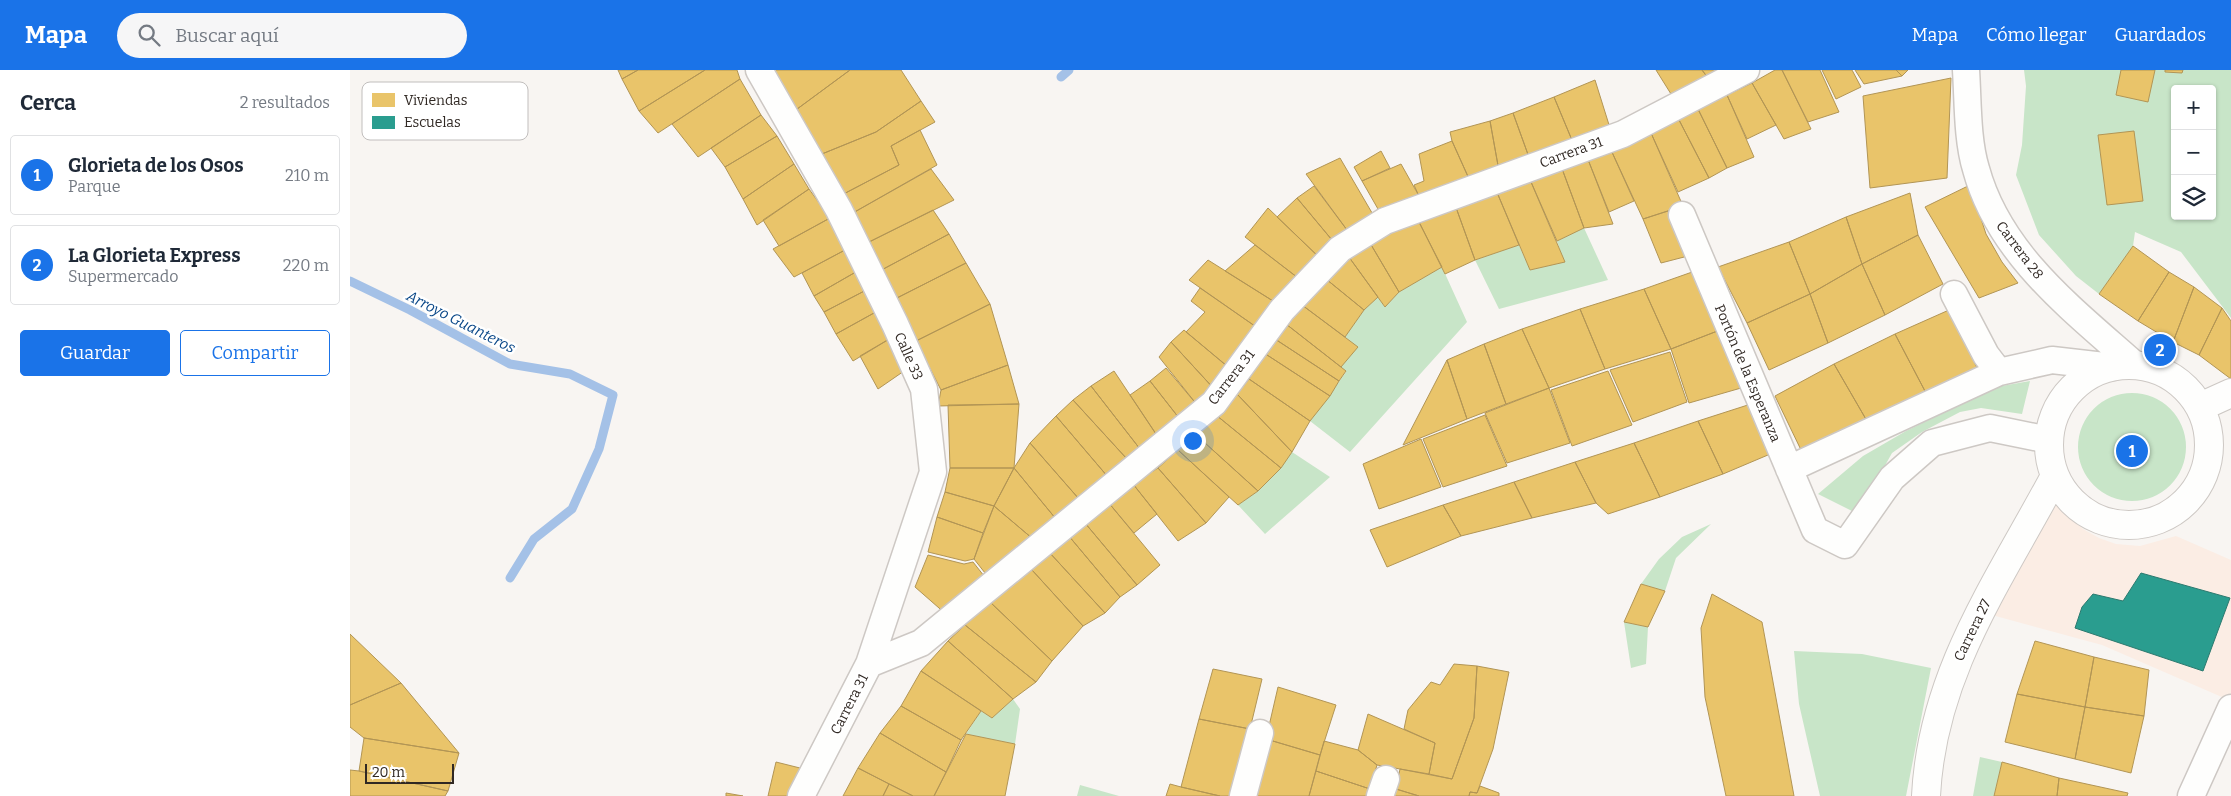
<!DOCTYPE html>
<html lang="es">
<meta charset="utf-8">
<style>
:root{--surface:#fff;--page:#f6f6f7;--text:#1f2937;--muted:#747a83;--line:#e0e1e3;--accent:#1a73e8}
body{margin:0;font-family:Bitter,serif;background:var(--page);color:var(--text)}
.controls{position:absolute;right:15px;top:15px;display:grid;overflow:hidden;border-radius:5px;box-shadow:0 1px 4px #0004}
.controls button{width:45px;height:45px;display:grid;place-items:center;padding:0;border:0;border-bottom:1px solid var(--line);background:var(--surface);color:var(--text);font:25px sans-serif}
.scale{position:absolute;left:15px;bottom:12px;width:89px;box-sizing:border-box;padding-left:5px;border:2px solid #302823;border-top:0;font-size:14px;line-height:18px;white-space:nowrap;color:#302823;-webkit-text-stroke:4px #fff;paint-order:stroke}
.you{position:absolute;left:842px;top:370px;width:18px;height:18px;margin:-12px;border:4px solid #fff;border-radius:50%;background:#1a73e8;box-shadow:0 0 0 8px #1a73e833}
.badge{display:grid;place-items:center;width:32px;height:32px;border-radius:50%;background:var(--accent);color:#fff;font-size:16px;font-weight:700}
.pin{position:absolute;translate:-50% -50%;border:2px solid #fff;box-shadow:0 1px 5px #0006}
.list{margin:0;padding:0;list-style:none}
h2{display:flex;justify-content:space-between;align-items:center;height:65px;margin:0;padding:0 20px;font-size:21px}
h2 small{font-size:16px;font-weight:400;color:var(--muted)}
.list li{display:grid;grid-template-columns:32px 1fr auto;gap:15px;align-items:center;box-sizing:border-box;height:80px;margin:0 10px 10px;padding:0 10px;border:1px solid var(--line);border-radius:5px}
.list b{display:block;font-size:19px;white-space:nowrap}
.list p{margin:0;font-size:16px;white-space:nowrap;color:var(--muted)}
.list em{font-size:16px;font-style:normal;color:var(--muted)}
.actions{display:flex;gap:10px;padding:15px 20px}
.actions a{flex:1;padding:11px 0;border:1px solid var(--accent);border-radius:5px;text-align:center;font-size:18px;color:var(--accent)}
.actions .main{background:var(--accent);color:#fff}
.icon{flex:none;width:28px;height:28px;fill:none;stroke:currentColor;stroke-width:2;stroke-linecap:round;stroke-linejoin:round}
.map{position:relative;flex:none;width:1881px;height:726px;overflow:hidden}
header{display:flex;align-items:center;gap:30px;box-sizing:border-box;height:70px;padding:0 25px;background:var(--accent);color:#fff}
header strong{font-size:24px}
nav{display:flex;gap:28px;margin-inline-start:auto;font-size:18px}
.search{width:350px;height:45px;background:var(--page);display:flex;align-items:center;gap:12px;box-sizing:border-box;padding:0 18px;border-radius:28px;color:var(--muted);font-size:19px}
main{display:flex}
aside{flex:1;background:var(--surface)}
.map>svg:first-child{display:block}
.built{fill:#fbede4}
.green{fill:#c8e5c8;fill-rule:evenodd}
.homes{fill:#e9c46a;stroke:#b29555}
.schools{fill:#2a9d8f;stroke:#2c7a6f}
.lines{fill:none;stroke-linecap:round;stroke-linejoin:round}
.stream{stroke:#a4c1e7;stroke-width:9}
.street-casing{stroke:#cdc8c4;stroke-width:29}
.secondary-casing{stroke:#cdc8c4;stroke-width:30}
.street{stroke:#fefefd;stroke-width:26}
.secondary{stroke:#fefefd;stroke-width:28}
.labels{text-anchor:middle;stroke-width:5;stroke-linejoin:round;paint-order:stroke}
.street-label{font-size:14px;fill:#302823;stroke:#fff}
.water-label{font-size:15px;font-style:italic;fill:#084687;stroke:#fff}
.key{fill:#fff;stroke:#c1bebd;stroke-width:1}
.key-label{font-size:14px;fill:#302823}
</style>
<header>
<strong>Mapa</strong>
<div class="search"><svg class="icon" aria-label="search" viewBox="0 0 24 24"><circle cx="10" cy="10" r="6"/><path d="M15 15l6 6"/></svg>Buscar aquí</div>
<nav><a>Mapa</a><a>Cómo llegar</a><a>Guardados</a></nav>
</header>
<main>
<aside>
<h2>Cerca<small>2 resultados</small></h2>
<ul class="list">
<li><span class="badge">1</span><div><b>Glorieta de los Osos</b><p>Parque</p></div><em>210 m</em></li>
<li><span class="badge">2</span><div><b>La Glorieta Express</b><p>Supermercado</p></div><em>220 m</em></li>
</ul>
<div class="actions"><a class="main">Guardar</a><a>Compartir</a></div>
</aside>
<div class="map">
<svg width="1881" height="726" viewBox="0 0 1881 726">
<rect width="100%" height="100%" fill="#f8f5f2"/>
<!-- built -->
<path class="built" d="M1706 424 1717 443 1733 459 1749 468 1766 474 1790 476 1826 466 1881 490V631L1752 575 1631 542Z"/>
<!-- green -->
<path class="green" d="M1674 0H1881V248L1831 182 1785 162 1783 176 1749 224 1726 206 1689 165 1666 105 1672 75 1676 16ZM1825 19H1862V146H1825Z
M1234 158 1258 210 1149 239 1125 190 1169 175 1180 200 1214 192 1207 171Z
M1092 197 1117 252 1000 382 960 351 996 302 991 297 1007 277 995 267 1014 240 1028 227 1035 237 1049 222Z
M1680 311 1672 344 1631 338 1610 342 1572 362 1542 383 1508 444 1468 424 1513 386 1556 361 1646 317Z
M1728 377a54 54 0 1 1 108 0a54 54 0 1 1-108 0Z
M942 382 980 407 915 464 888 435 908 421Z
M1361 454 1326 488 1315 521 1291 514 1309 489 1332 467Z
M1274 552 1298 557 1296 594 1281 598Z
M1444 581 1512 584 1581 598 1556 726H1470L1449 634Z
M663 629 670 639 665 674 616 664 631 641 642 648Z
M1630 687 1652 692 1644 726H1623Z
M730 715 769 726H727Z"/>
<!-- homes -->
<path class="homes" d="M268 0H288L272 9Z
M288 0H355L289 41 272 9Z
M355 0H387L390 9 308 63 289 41Z
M425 0H500L439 45 419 6Z
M500 0H551L571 31 526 62 462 88 439 45Z
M1306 0H1352L1358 8 1321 24Z
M1352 0H1378L1358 8Z
M1425 0H1432L1461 59 1434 69 1402 13Z
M1432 0H1470L1489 42 1458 52Z
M1472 0H1502L1511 17 1486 29Z
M1505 0H1546L1552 6 1514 14Z
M1546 0H1558L1552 6Z
M1771 0H1805L1798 32 1766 25Z
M1815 0H1833L1832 3 1815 2Z
M1601 8 1597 108 1520 118 1513 26Z
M390 9 411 45 348 87 322 54Z
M1245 10 1260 58 1224 75 1204 27Z
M1402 13 1426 55 1397 69 1377 25Z
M1377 25 1404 87 1377 98 1347 37Z
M1204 27 1224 75 1180 90 1163 43Z
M571 31 585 52 541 76 549 95 484 129 462 88 526 62Z
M1347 37 1377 98 1359 108 1328 48Z
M1163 43 1180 90 1149 101 1140 51Z
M411 45 427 66 375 97 361 78Z
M1328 48 1359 108 1328 122 1301 63Z
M1140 51 1149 101 1120 111 1102 71 1100 62Z
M570 60 587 95 494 148 484 129 549 95 541 76Z
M1784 61 1793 131 1757 135 1748 65Z
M1301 63 1333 136 1293 149 1261 80Z
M427 66 444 94 393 129 375 97Z
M1102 71 1120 111 1069 126 1064 115 1074 111 1069 84Z
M1261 80 1284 131 1259 142 1237 87Z
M1031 81 1040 98 1012 111 1004 97Z
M1237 87 1263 154 1234 158 1211 96Z
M990 88 1025 148 1000 164 956 104Z
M444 94 459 119 407 155 393 129Z
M1051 94 1069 126 1028 139 1012 111Z
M1211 96 1234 158 1207 171 1178 105Z
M581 99 604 130 509 177 494 148Z
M1178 105 1215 192 1180 200 1146 120Z
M1620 115 1636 164 1652 192 1668 213 1629 228 1575 137Z
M964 116 1000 164 987 176 947 128Z
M459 119 480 148 429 176 413 150Z
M1146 120 1169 175 1125 190 1104 132Z
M1560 123 1568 165 1512 194 1496 147Z
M947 128 987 176 973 191 927 147Z
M1104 132 1125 190 1095 204 1068 150Z
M918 138 973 191 952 211 895 167Z
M583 140 599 164 524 204 509 177Z
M1318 141 1338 186 1311 193 1293 149Z
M1496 147 1512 194 1460 224 1439 172Z
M480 148 495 180 444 207 423 179Z
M1068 150 1092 197 1049 222 1020 173Z
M599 164 616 193 539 232 524 204Z
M1568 165 1593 214 1535 245 1512 194Z
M1439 172 1460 224 1397 253 1368 197Z
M1020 173 1049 222 1035 237 996 183Z
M905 175 952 211 931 236 875 201Z
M1783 176 1819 202 1788 251 1749 224Z
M495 180 511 199 464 226 452 203Z
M996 183 1028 227 1014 240 976 209Z
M858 190 931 236 912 261 839 210Z
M616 193 640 234 566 271 539 232Z
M1512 194 1535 245 1478 273 1460 224Z
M511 199 522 217 474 242 464 226Z
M1345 201 1370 260 1321 279 1294 219Z
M1819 202 1844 217 1823 272 1788 251Z
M976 209 1014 240 995 267 952 235Z
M522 217 533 238 486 264 474 242Z
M1844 217 1872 238 1849 285 1823 272Z
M850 218 912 261 882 300 836 262 855 242 841 231Z
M1294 219 1321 279 1255 299 1230 239Z
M1460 224 1478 273 1419 300 1397 253Z
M640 234 658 295 591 320 566 271Z
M952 235 1008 277 991 297 936 254Z
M533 238 546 265 503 291 486 264Z
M1872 238 1881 251V309L1849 285Z
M1230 239 1255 299 1199 318 1172 259Z
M1599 240 1629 302 1576 323 1545 264Z
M936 254 996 301 989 311 925 269Z
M1172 259 1199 318 1156 334 1134 274Z
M834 260 885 303 866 321 821 272Z
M1370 260 1398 316 1339 333 1321 279Z
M1545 264 1576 323 1517 351 1484 294Z
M546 265 557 299 528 319 510 286Z
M925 269 989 311 980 326 914 283Z
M821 272 866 321 848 336 809 287Z
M1134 274 1156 334 1117 349 1097 290Z
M1320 282 1337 332 1283 352 1260 300Z
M914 283 980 326 960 351 899 309Z
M1097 290 1117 349 1053 375Z
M1484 294 1517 351 1452 382 1425 326Z
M658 295 669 334 588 336 591 320Z
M816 298 848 336 829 348 800 311Z
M764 301 808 367 790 379 741 316Z
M1258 301 1282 355 1222 376 1201 320Z
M899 309 960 351 942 382 887 324Z
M800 311 829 348 808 367 780 325Z
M741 316 790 379 777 389 723 330Z
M1199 318 1220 373 1157 393 1135 343Z
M887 324 942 382 931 398 866 345Z
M723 330 777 389 758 407 706 346Z
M1404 333 1425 382 1373 404 1348 351Z
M669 334 664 398H600L598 335Z
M866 345 931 398 908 421 844 363Z
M1135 345 1157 396 1093 417 1073 369Z
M706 346 758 407 729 429 680 373Z
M1348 351 1373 404 1310 427 1284 373Z
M844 363 908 421 888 435 828 380Z
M1071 369 1091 417 1029 439 1013 394Z
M680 373 729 429 706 449 664 398Z
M1284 373 1310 427 1258 444 1246 433 1225 392Z
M828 380 879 427 856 453 808 398Z
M1225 392 1246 433 1182 448 1164 412Z
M600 398H664L644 436 595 422Z
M664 398 706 449 683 469 644 436Z
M808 398 856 453 828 471 783 414Z
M1164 412 1182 448 1111 466 1093 435Z
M783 414 807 444 784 463 758 432Z
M595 422 644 436 633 463 587 447Z
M758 432 810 495 787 515 735 453Z
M1093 435 1111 466 1037 497 1020 460Z
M644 436 683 469 639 508 624 489Z
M587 447 633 463 624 489 615 491 578 482Z
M735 453 787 515 770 527 718 465Z
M718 465 770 527 755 543 699 482Z
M699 482 755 543 733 556 682 500Z
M578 485 614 494 623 492 638 511 597 545 565 517Z
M682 500 733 556 702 591 640 532Z
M1291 514 1315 521 1298 557 1274 552Z
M1362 524 1412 552 1444 726H1376L1355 627 1351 558Z
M640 532 702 591 686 612 615 555Z
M615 555 686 612 663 629 598 571Z
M0 564 51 613 0 635Z
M598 571 663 629 642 648 571 601Z
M1685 571 1744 587 1735 637 1667 624Z
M1744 587 1799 600 1794 646 1735 637Z
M1104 594 1127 596 1124 648 1102 709 1079 704 1085 673 1054 659 1058 640 1081 612 1090 615Z
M1127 596 1159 602 1143 679 1127 723 1120 722 1119 726H1069L1046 719 1050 699 1102 709 1124 648Z
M863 599 912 609 900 659 849 649Z
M571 601 631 641 611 670 551 636Z
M51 613 109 683 14 668 0 657V635Z
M928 617 986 635 970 685 916 669Z
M1667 624 1735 637 1725 689 1655 672Z
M551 636 611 670 596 702 530 663Z
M1735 637 1794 646 1781 703 1725 689Z
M1018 644 1085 673 1079 704 1027 695 1008 680Z
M849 649 900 659 885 726H870L831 717Z
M530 663 596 702 584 726H563L508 698Z
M616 664 665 674 655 726H584Z
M14 668 109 683 98 721 9 701Z
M916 669 970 685 959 726H903Z
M974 671 1008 680 1027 695 1020 719 966 701Z
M426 692 454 699 440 726H418Z
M1652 692 1709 708 1707 726H1644Z
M508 698 539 714 533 726H493Z
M0 700 9 701 98 721 95 726H0Z
M966 701 1020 719 1018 726H959Z
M1709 708 1778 723 1777 726H1707Z
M539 714 563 726H533Z
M820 714 831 717 870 726H816Z
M1130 716 1149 723V726H1119L1120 722 1127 723Z
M1046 719 1069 726H1043Z
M376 723 393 726H376Z"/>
<!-- schools -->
<path class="schools" d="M1791 503 1880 528 1853 601 1725 558 1732 537 1743 524 1773 531Z"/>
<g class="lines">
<!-- stream -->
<path class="stream" d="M711 7 719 0
M0 211 60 240 160 294 220 304 263 325 249 379 222 439 184 469 160 508"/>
<!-- street casing -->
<g class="street-casing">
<path id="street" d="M409 0 489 140 545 254 574 319 583 402 519 594 451 726
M1616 0C1618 31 1617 70 1626 99 1649 184 1722 239 1785 295
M1332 145 1465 460 1495 475 1542 408 1582 373 1640 358 1699 370
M1604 224 1636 285 1649 302
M1439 399 1649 302 1702 290 1763 297
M519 594 571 573 864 333 932 240 990 179 1035 151 1273 64 1396 0
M893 726 910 663
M1030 726 1036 709
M1841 726 1881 638"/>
</g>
<!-- secondary casing -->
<g class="secondary-casing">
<path id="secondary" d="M1699 375a80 80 0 1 1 160 0a80 80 0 1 1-160 0Z
M1850 337 1881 323
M1576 726C1582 603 1649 511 1705 406"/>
</g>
<!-- street -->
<use href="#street" class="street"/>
<!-- secondary -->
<use href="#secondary" class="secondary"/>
</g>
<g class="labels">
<!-- street labels -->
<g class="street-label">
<text transform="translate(1221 82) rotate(-20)" y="5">Carrera 31</text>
<text transform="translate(1670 180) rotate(53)" y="5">Carrera 28</text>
<text transform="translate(559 286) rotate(66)" y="5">Calle 33</text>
<text transform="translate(1398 303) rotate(67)" y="5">Portón de la Esperanza</text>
<text transform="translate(881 307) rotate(-52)" y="5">Carrera 31</text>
<text transform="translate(1622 560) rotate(-64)" y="5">Carrera 27</text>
<text transform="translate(499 634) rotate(-63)" y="5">Carrera 31</text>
</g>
<!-- water labels -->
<g class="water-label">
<text transform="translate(111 252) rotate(27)" y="5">Arroyo Guanteros</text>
</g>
</g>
<!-- legend -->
<rect x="12" y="12" width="166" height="58" rx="8" class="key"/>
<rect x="22" y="23" width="23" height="14" fill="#e9c46a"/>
<rect x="22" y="46" width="23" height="13" fill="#2a9d8f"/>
<g class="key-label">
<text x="54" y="35">Viviendas</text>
<text x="54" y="57">Escuelas</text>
</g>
</svg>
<div class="controls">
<button>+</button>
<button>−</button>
<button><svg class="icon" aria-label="layers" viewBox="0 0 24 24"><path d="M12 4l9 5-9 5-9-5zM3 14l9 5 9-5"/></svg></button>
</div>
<div class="scale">20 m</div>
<div class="you"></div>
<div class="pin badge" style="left:1782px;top:381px">1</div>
<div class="pin badge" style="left:1810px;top:280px">2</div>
</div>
</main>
